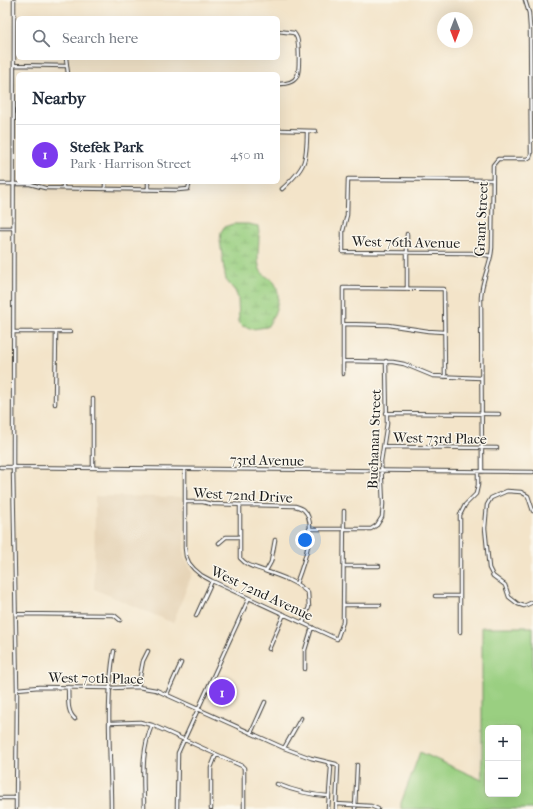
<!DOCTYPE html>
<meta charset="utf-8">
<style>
:root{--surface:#fff;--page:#f2f2f3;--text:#1f2937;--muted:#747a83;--line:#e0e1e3;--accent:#7c3aed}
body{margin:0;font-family:"IM FELL French Canon",serif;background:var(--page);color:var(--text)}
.controls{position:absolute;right:12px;bottom:12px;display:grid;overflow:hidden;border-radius:6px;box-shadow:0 4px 16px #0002}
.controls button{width:36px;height:36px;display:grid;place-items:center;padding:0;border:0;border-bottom:1px solid var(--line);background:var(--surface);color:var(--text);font:20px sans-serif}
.compass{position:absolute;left:437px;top:12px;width:36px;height:36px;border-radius:50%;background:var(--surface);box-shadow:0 4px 16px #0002;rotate:180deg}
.you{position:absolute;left:305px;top:540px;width:14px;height:14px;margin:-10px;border:3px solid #fff;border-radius:50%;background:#1a73e8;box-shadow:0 0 0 6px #1a73e833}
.badge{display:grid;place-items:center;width:26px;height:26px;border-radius:50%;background:var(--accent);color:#fff;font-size:13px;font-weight:700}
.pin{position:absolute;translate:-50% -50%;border:2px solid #fff;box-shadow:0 1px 4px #0006}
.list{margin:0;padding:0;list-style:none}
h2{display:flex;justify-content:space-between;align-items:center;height:52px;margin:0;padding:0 16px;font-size:17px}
h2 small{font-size:13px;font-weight:400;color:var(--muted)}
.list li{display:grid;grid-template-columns:26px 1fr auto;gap:12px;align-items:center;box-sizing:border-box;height:60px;padding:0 16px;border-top:1px solid var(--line)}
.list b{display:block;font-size:15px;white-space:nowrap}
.list p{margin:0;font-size:13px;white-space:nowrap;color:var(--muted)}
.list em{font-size:13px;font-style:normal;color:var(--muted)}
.icon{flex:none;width:22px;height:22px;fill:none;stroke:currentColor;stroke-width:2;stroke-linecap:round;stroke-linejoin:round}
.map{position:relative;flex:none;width:533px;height:809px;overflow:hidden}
.search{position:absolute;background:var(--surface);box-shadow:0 4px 16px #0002;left:16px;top:16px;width:264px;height:44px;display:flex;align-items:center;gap:10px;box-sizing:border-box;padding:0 14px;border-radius:6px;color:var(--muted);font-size:15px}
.panel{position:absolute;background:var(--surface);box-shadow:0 4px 16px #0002;left:16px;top:72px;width:264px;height:112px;border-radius:6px}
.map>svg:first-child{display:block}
.built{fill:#e6d4b7}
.grass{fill:#9acf81;stroke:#5b764e;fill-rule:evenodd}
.wetland{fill:url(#wetland-marsh);stroke:#5b764e}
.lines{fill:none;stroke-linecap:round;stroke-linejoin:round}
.minor-casing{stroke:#3c3a36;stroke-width:4.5}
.minor{stroke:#fff;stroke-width:2.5}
.labels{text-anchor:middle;stroke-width:3;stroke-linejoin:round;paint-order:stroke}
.street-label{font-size:14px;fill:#1c1c1c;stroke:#fbf7ec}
</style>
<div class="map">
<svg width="533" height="809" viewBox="0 0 533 809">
<defs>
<pattern id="wetland-marsh" width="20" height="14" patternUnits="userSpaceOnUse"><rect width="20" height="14" fill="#9acf81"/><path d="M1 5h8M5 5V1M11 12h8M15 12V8" fill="none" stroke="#84b16f"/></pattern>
</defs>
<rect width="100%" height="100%" fill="#fbf7ec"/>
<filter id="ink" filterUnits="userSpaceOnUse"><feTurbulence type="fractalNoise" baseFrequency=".025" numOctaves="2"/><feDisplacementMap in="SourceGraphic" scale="8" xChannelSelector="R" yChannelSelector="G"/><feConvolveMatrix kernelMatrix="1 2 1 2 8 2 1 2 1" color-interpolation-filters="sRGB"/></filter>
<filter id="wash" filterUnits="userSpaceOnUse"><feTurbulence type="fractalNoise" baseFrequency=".012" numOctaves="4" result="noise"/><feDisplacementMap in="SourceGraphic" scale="16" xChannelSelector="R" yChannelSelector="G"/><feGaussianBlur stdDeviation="0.9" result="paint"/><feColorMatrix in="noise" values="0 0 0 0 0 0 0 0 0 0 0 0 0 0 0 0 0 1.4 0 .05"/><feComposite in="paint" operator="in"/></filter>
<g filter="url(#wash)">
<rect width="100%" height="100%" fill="#f3e4c9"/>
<!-- built -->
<path class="built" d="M16 0H289V3L16 1Z
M95 496 185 497 184 557 193 572 173 623 94 589Z"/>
<!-- grass -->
<path class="grass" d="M482 627H533V809H401V803L420 752 482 780ZM488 728H518V794H488Z"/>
<!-- wetland -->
<path class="wetland" d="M233 224H248L258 226C261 239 256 253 259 266 261 275 267 276 273 281 284 293 275 316 267 327L253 329 242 326 239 323 238 298 235 291 226 280 224 269 220 241 221 232 224 227Z"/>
</g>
<g filter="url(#ink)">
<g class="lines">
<!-- minor casing -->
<g class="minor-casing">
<path id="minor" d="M14 0 13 468 17 689 16 809
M278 31 294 33C295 34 296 36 297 38 299 44 300 70 297 76 294 83 285 84 278 84
M66 58 68 74
M14 65 66 66
M278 130 316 131
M148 182V190
M0 184H30L45 188 178 190 188 189 190 182
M63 188V182
M105 189V182
M282 189C305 168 307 162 307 131
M0 228H12
M407 234V289
M491 256 472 253 343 252V231L347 215 348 179 493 180
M344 324 388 325 428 331 444 332
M13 332H70
M344 361 393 362 404 364 433 376 481 378
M343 374V288L444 289 445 377
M93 399V468
M55 404 56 332
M386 413 499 414
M383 447 497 448
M0 467 533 472
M185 469V548L186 556 189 563 194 569 201 575 212 581 337 639 343 622 344 511
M482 472 481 298C481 280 491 265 492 248L493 165 498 159H527L530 157 531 154 530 27 529 13 525 0
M185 502H203L211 504 295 506C298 507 302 508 304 510 319 524 302 568 296 584
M240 505V558C248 567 255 567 265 571 280 576 297 582 308 593L309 607 303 623
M533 511 528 496 521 492 507 491 491 498 487 505 485 528 489 568 493 576 505 585 509 597 518 604 524 606 533 602
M309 529H371L377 525 382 517 383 504 381 461 387 423 386 361
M219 543 226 537H240
M344 566H379
M266 571 271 562 275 540
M435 596H460
M343 605H380
M16 614 114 615 120 620
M196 616 212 581
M460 632V515L465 505 476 494 478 485V472
M269 649 284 614
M305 669V650L312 627
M68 687C69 698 66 711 75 719
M138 687 143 661 148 651
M17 689 39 687 111 688 138 687 156 690 284 748 311 758 336 764 338 766 336 809
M167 694 181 663
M110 723 140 722 152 725 242 766 244 768V809
M251 733 265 702
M284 748 301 718
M277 784C294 791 310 795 328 796
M0 798H16
M336 804 371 806 378 809
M111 809C111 758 105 701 114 651
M144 809C144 779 140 754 152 725
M177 809 178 753 249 598
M211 809V768L216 755
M328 809 331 767 328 763
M355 809 357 765"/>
</g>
<!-- minor -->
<use href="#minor" class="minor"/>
</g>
</g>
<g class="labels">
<!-- street labels -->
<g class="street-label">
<text transform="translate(481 219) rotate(-87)" y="5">Grant Street</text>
<text transform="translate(406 242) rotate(1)" y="5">West 76th Avenue</text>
<text transform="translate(440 438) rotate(1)" y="5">West 73rd Place</text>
<text transform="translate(374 439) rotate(-88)" y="5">Buchanan Street</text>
<text transform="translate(267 460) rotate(1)" y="5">73rd Avenue</text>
<text transform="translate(243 495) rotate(3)" y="5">West 72nd Drive</text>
<text transform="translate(262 593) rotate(25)" y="5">West 72nd Avenue</text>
<text transform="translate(96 678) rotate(1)" y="5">West 70th Place</text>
</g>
</g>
</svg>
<div class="controls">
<button>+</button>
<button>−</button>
</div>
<svg class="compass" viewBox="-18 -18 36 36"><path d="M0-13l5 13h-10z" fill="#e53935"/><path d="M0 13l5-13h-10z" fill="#747a83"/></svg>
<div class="you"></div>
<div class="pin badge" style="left:222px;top:692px">1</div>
<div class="search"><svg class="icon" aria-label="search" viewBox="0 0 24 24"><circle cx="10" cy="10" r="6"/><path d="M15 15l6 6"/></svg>Search here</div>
<section class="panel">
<h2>Nearby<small></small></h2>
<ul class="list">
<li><span class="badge">1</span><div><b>Stefek Park</b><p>Park · Harrison Street</p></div><em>450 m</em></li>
</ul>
</section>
</div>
